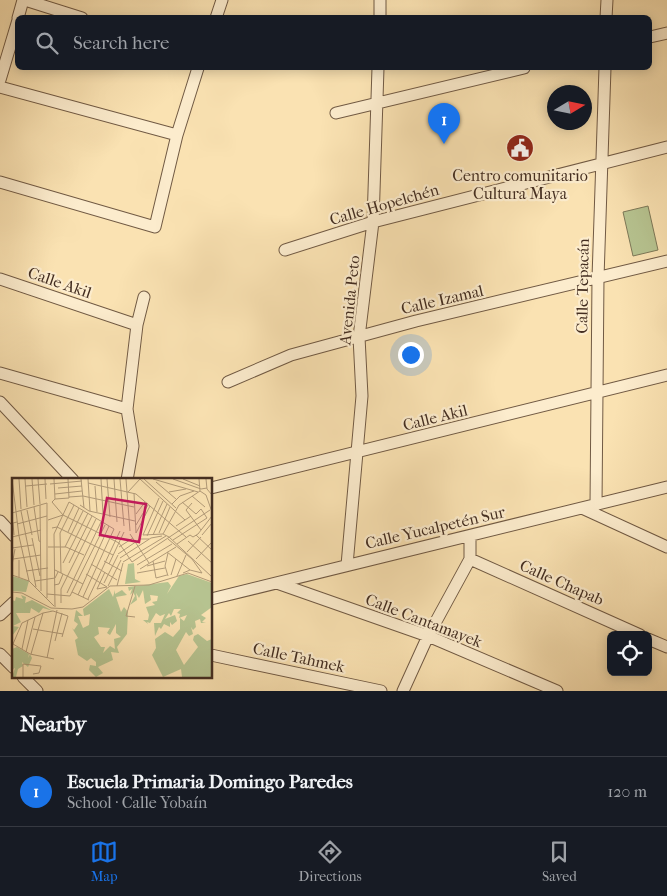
<!DOCTYPE html>
<meta charset="utf-8">
<style>
:root{--surface:#171b24;--page:#20242c;--text:#f1f3f6;--muted:#9ea1a6;--line:#363941;--accent:#1a73e8}
body{margin:0;font-family:"IM FELL French Canon",serif;background:var(--page);color:var(--text)}
.controls{position:absolute;right:15px;bottom:15px;display:grid;overflow:hidden;border-radius:8px;box-shadow:0 2px 12px #0003}
.controls button{width:45px;height:45px;display:grid;place-items:center;padding:0;border:0;border-bottom:1px solid var(--line);background:var(--surface);color:var(--text);font:25px sans-serif}
.compass{position:absolute;left:547px;top:85px;width:45px;height:45px;border-radius:50%;background:var(--surface);box-shadow:0 2px 12px #0003;rotate:80deg}
.you{position:absolute;left:410px;top:354px;width:18px;height:18px;margin:-12px;border:4px solid #fff;border-radius:50%;background:#1a73e8;box-shadow:0 0 0 8px #1a73e833}
.badge{display:grid;place-items:center;width:32px;height:32px;border-radius:50%;background:var(--accent);color:#fff;font-size:16px;font-weight:700}
.pin{position:absolute;translate:-50% -41px;filter:drop-shadow(0 1px 2px #0008)}
.pin::after{content:'';position:absolute;top:26px;width:18px;height:15px;background:inherit;clip-path:polygon(0 0,100% 0,50% 100%)}
.list{margin:0;padding:0;list-style:none}
h2{display:flex;justify-content:space-between;align-items:center;height:65px;margin:0;padding:0 20px;font-size:21px}
h2 small{font-size:16px;font-weight:400;color:var(--muted)}
.list li{display:grid;grid-template-columns:32px 1fr auto;gap:15px;align-items:center;box-sizing:border-box;height:70px;padding:0 20px;border-top:1px solid var(--line)}
.list b{display:block;font-size:19px;white-space:nowrap}
.list p{margin:0;font-size:16px;white-space:nowrap;color:var(--muted)}
.list em{font-size:16px;font-style:normal;color:var(--muted)}
.icon{flex:none;width:28px;height:28px;fill:none;stroke:currentColor;stroke-width:2;stroke-linecap:round;stroke-linejoin:round}
.map{position:relative;flex:none;width:667px;height:691px;overflow:hidden}
.search{position:absolute;background:var(--surface);box-shadow:0 2px 12px #0003;left:15px;right:15px;top:15px;height:55px;display:flex;align-items:center;gap:12px;box-sizing:border-box;padding:0 18px;border-radius:8px;color:var(--muted);font-size:19px}
.sheet{height:135px;background:var(--surface)}
nav{display:flex;justify-content:space-around;align-items:center;box-sizing:border-box;height:70px;border-top:1px solid var(--line);background:var(--surface);font-size:14px;color:var(--muted)}
nav a{display:grid;justify-items:center;gap:2px}
nav .on{color:var(--accent)}
.map>svg:first-child{display:block}
.green{fill:#b7c491;stroke:#7d7858}
.lines{fill:none;stroke-linecap:round;stroke-linejoin:round}
.street-casing{stroke:#715a44;stroke-width:13}
.street{stroke:#fceccd;stroke-width:11}
.labels{text-anchor:middle;stroke-width:4.5;stroke-linejoin:round;paint-order:stroke}
.poi-label{font-size:16px;fill:#432d20;stroke:#fceccd}
.street-label{font-size:16px;fill:#432d20;stroke:#fceccd}
.inset-road{fill:none;stroke:#b19a78;stroke-width:1}
.view{fill:#c2185b;fill-opacity:0.15;stroke:#c2185b;stroke-width:2.5}
.inset-edge{fill:none;stroke:#432d20;stroke-width:2.5}
</style>
<div class="map">
<svg width="667" height="691" viewBox="0 0 667 691">
<rect width="100%" height="100%" fill="#fae2b2"/>
<filter id="stains"><feTurbulence type="fractalNoise" baseFrequency=".004" numOctaves="4"/><feColorMatrix values="0 0 0 0 .2 0 0 0 0 .09 0 0 0 0 .02 0 0 0 .5 -.17"/></filter>
<radialGradient id="worn" r=".72"><stop offset=".6" stop-color="#630" stop-opacity="0"/><stop offset="1" stop-color="#630" stop-opacity=".3"/></radialGradient>
<!-- green -->
<path class="green" d="M648 206 658 250 633 256 623 212Z"/>
<g class="lines">
<!-- street casing -->
<g class="street-casing">
<path id="street" d="M25 0 82 18
M18 18 23 0
M216 18 222 0
M380 18V0
M606 18 607 0
M650 37 667 33
M0 80 18 20
M0 87 177 135
M336 113 524 68
M0 182 155 227 177 135 198 68
M285 250 373 222 667 147
M0 279 137 325
M0 373 127 409
M228 382 291 355 416 321 667 261
M0 402 73 480
M127 480 133 446 127 409 137 325 144 297
M211 488 667 375
M596 505 598 278 605 68
M582 508 667 547
M0 521 14 536
M470 559 640 635
M347 565 362 396 359 337 373 222 378 68
M277 583 428 636 557 691
M211 599 667 487
M0 615 14 602
M648 639 667 647
M0 654 14 668
M211 655 381 691
M23 677 37 691
M403 691 428 636 470 559V536"/>
</g>
<!-- street -->
<use href="#street" class="street"/>
</g>
<!-- icons -->
<defs>
<g id="civic-disc" transform="scale(1.4375)"><circle r="9.5" fill="#8f2418" stroke="#fceccd"/><path d="M-.6-6.5H3V-4.5H.6V-3L4-1V1h2V6H-6V1h2V-1L-.6-3ZM-1.2 2.5V6h2.4V2.5Z" fill="#fff"/></g>
</defs>
<g fill-rule="evenodd">
<use href="#civic-disc" x="520" y="148"/>
</g>
<g class="labels">
<!-- poi labels -->
<g class="poi-label">
<text x="520" y="181">Centro comunitario<tspan x="520" dy="18">Cultura Maya</tspan></text>
</g>
<!-- street labels -->
<g class="street-label">
<text transform="translate(384 204) rotate(-16)" y="6">Calle Hopelchén</text>
<text transform="translate(60 282) rotate(19)" y="6">Calle Akil</text>
<text transform="translate(582 286) rotate(-89)" y="6">Calle Tepacán</text>
<text transform="translate(442 299) rotate(-13)" y="6">Calle Izamal</text>
<text transform="translate(349 300) rotate(-84)" y="6">Avenida Peto</text>
<text transform="translate(435 417) rotate(-14)" y="6">Calle Akil</text>
<text transform="translate(435 527) rotate(-13)" y="6">Calle Yucalpetén Sur</text>
<text transform="translate(562 582) rotate(24)" y="6">Calle Chapab</text>
<text transform="translate(424 620) rotate(21)" y="6">Calle Cantamayek</text>
<text transform="translate(299 657) rotate(12)" y="6">Calle Tahmek</text>
</g>
</g>
<!-- overview -->
<g transform="translate(12 478)">
<rect width="200" height="200" fill="#fae2b2"/>
<path d="M122 85 123 101 129 104 113 106 116 86ZM175 96 200 105V129L189 137 194 140 190 144 194 145H189L188 141 183 143 184 149 181 152 179 149 181 156 177 158 174 154 164 172 172 187 186 169 181 162 182 158 186 156 195 163 200 161 199 199H170L169 191 151 199 140 177 144 170 143 161 153 154 161 159 168 151V140L172 143 175 137 167 140 168 136 165 135 169 131H162L159 138 157 135 153 141 163 137 165 143 160 147 158 144V149L152 146 149 151 147 149 143 158 142 145H149L153 136 148 138 144 135 138 145 135 144 136 146 131 142H136L137 137 134 129 143 127 140 124 145 123 146 118 138 117 139 122 133 126 131 112 127 120 124 115 125 122 118 127 123 118 121 114 118 117 120 111 117 113 116 109 156 104 159 108 155 116 167 98ZM0 98 17 103 14 114 0 113ZM97 111 101 119 103 112V116L110 112 115 117 104 119 109 134 112 129 116 134 115 156 105 169 107 175 99 174 101 182 86 189 91 195 84 199 77 192 78 187 84 188V184L79 180 75 183 66 177 63 162 66 160 60 150 62 152 66 146 62 143 64 132 71 138H66L71 150 77 147 78 136 72 138 71 131ZM104 146V155L109 159 102 161 103 171 98 168 91 175 93 169H89L82 159 87 156 86 149 98 150 95 155 98 157ZM9 117 14 119 13 125 20 122 41 133 31 130 27 135 19 130 18 135H4L9 144 1 148 7 149 0 158V122L3 123 4 119 11 121ZM5 169 17 176 16 180 18 176 20 180 16 189 10 184 11 188 6 191 4 199H0L3 190 0 192V171Z" fill="#b7c491" fill-rule="evenodd"/>
<path class="inset-road" d="M0 1 7 58 17 103M7 1 9 31M13 1 15 29M20 1 22 27M26 1 28 26M33 1 34 21M69 1 72 30M76 1 78 33M89 1 91 36M95 1 98 39M102 1 105 44M108 1 112 48M114 1 118 53M128 1 173 42M132 1 164 30M141 1 186 14M161 1 189 11 195 10M171 1 188 8M187 1 188 13 194 17 200 34M194 1 195 11 200 17M144 4 164 21M76 5 124 16 174 59M38 6 70 3M14 8 35 6M83 8 85 34M46 10 70 8M116 14 128 1M157 14 174 11M122 15 124 55M43 16 70 13M180 18 193 29M57 19 71 18 122 29M147 20 131 57 151 56 157 59 200 99M43 21 57 20 56 1M40 24 51 37 107 65 120 84M40 24 43 21 42 1M35 25V120M180 25 174 32 189 52M160 26 168 18 182 13M28 27 29 113M68 27 77 33 123 43M22 29 27 63 29 64M15 32 20 57M9 33 24 109M0 35 35 25M124 36 133 24M36 42 51 37M5 46 35 38M124 47 136 27M164 48 179 38M40 50 45 49 101 77M56 54 67 30M124 55 138 28M147 55 158 29M118 56 137 85M151 56 167 27 188 13M2 57 1 45 5 44M141 57 155 26M184 57 200 72M190 57 200 45M135 58 151 23M0 59 29 52M20 60 28 98M156 61 180 81 190 95M161 62 195 40 189 31 184 36 170 24M176 63 200 85M165 66 178 57 181 59 186 56 200 38M36 69H54L72 77M53 69 71 33M107 69 121 60M0 70 21 67M155 74 178 92M175 74 189 59M106 76 128 61H137M108 80 139 60 150 58M1 81 29 77M184 81 200 64M7 82V99M92 83 110 93M141 83 144 100 155 97M111 84 154 58M120 84 198 32M51 85 76 35M57 85 80 38M79 86 105 102M97 86 112 54M0 87 3 71M125 87 160 66M135 88 153 83M128 91 164 69M43 92 71 106M14 93 36 90M93 94 85 111 95 109M49 95 48 55 62 27M125 95 153 90M171 95 178 92 190 95M74 96 95 109M0 97 17 103 42 128M159 97 164 81M156 98 153 88 156 75M165 98 174 77M23 103 43 100 46 94M92 105 106 77M42 107 47 106 51 96M96 108 109 82M105 108 111 85M0 114 10 115 39 130 60 131 71 129 98 108 137 107 176 95 200 104M60 114 77 122M55 115 89 44M35 116 58 118 93 47M66 117 97 48M76 121 108 53M49 125V111L84 41M43 129 42 56 57 24 102 51 71 119M31 135 10 145 1 166 18 176 42 181M123 139 114 138 123 108M21 151 51 156M43 163 50 135M10 171 16 142M14 174 23 139M19 176 31 135 41 133 56 138 50 159M35 180 45 132M11 199V186L29 188 27 195 21 196"/>
<path class="view" d="M95 20 134 26 127 64 88 57Z"/>
<rect width="200" height="200" class="inset-edge"/>
</g>
<rect width="100%" height="100%" filter="url(#stains)"/>
<rect width="100%" height="100%" fill="url(#worn)"/>
</svg>
<div class="controls">
<button><svg class="icon" aria-label="locate" viewBox="0 0 24 24"><circle cx="12" cy="12" r="6"/><path d="M12 2v4M12 18v4M2 12h4M18 12h4"/></svg></button>
</div>
<svg class="compass" viewBox="-18 -18 36 36"><path d="M0-13l5 13h-10z" fill="#e53935"/><path d="M0 13l5-13h-10z" fill="#9ea1a6"/></svg>
<div class="you"></div>
<div class="pin badge" style="left:444px;top:144px">1</div>
<div class="search"><svg class="icon" aria-label="search" viewBox="0 0 24 24"><circle cx="10" cy="10" r="6"/><path d="M15 15l6 6"/></svg>Search here</div>
</div>
<section class="sheet">
<h2>Nearby<small></small></h2>
<ul class="list">
<li><span class="badge">1</span><div><b>Escuela Primaria Domingo Paredes</b><p>School · Calle Yobaín</p></div><em>120 m</em></li>
</ul>
</section>
<nav>
<a class="on"><svg class="icon" aria-label="map" viewBox="0 0 24 24"><path d="M3 6l6-2 6 2 6-2v14l-6 2-6-2-6 2zM9 4v14M15 6v14"/></svg>Map</a>
<a><svg class="icon" aria-label="directions" viewBox="0 0 24 24"><path d="M12 3l9 9-9 9-9-9zM9 14v-3h6M13 9l2 2-2 2"/></svg>Directions</a>
<a><svg class="icon" aria-label="saved" viewBox="0 0 24 24"><path d="M7 4h10v16l-5-4-5 4z"/></svg>Saved</a>
</nav>
